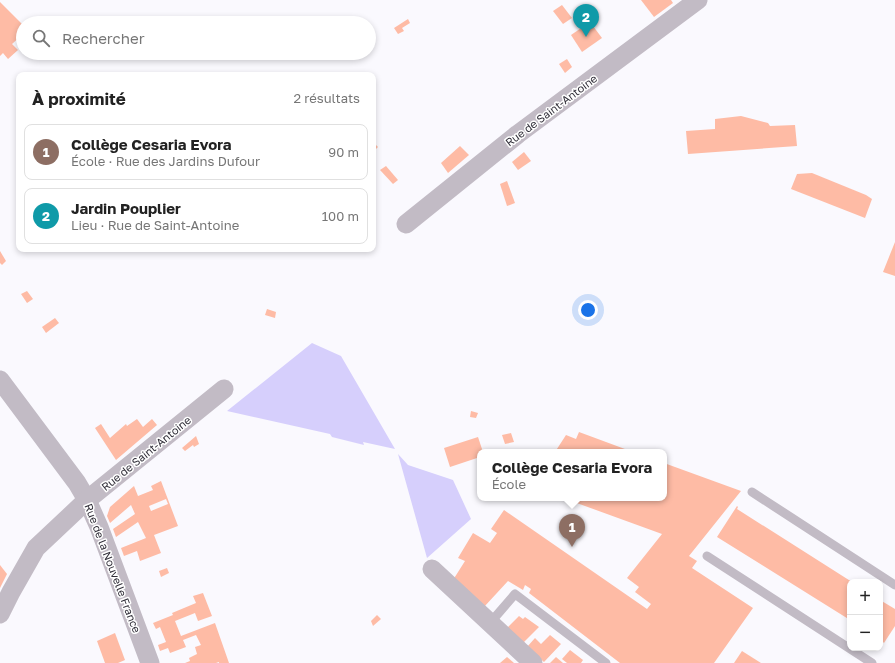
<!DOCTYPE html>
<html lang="fr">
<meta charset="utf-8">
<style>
body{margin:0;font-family:"Golos Text",sans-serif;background:#f2f2f2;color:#222}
.controls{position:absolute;right:12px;bottom:12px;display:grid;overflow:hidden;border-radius:8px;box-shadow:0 2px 6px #0003}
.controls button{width:36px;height:36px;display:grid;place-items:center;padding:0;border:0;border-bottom:1px solid #e0e0e0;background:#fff;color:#222;font:20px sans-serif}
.you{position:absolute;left:588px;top:310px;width:14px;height:14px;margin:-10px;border:3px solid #fff;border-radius:50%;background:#1a73e8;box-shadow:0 0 0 6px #1a73e833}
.badge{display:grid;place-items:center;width:26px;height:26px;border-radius:50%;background:#0b8043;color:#fff;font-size:13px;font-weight:700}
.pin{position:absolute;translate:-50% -33px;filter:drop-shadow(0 1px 2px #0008)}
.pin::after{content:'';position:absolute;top:21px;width:14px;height:12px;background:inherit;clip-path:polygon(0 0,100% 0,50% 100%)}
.popup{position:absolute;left:477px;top:449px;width:190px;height:52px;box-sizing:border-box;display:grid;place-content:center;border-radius:8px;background:#fff;filter:drop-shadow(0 1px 3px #0005);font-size:13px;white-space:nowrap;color:#767676}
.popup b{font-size:15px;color:#222}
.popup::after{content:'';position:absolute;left:50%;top:100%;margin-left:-8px;border:8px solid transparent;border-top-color:#fff}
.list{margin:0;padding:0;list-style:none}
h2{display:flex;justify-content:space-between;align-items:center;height:52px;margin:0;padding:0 16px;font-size:17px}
h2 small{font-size:13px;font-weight:400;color:#767676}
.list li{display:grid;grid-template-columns:26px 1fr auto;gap:12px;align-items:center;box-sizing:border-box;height:56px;margin:0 8px 8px;padding:0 8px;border:1px solid #e0e0e0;border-radius:8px}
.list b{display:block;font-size:15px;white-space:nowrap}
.list p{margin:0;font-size:13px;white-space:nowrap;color:#767676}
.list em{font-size:13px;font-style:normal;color:#767676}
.icon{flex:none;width:22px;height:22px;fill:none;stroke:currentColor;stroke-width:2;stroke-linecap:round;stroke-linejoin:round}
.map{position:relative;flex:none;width:895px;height:663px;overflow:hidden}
.search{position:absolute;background:#fff;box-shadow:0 2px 6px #0003;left:16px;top:16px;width:360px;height:44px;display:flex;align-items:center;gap:10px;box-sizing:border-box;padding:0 14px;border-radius:22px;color:#767676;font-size:15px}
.panel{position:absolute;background:#fff;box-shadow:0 2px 6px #0003;left:16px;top:72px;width:360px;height:180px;border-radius:8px}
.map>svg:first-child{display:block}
.green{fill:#d6cffc}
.building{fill:#febba5;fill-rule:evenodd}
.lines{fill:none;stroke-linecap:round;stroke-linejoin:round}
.service{stroke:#c2bbc5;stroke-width:9}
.minor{stroke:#c2bbc5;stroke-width:19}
.labels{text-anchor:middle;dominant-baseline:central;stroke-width:3;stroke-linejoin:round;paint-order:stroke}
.street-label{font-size:11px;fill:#312f39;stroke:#fff}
</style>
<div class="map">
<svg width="895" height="663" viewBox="0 0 895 663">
<rect width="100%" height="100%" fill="#faf9fe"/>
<!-- green -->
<g class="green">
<polygon points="312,343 341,356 395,449 363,442 364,445 332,437 330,434 227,411"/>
<polygon points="398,454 408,465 453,480 471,519 427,558"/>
</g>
<!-- building -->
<g class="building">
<polygon points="641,0 671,0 673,3 654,17"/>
<polygon points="0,2 23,25 23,34 12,44 18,50 8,59 3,53 0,56"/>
<polygon points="562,5 572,18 563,24 553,11"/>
<polygon points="408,19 410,23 402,28 404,31 398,34 394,28"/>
<polygon points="590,22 602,38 582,52 571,35"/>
<polygon points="40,53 48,53 44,57"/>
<polygon points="567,59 572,67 565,73 559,64"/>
<polygon points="741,116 768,123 770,126 795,125 797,146 688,154 686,131 715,129 715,119"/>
<polygon points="373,142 378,147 373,152"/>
<polygon points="460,146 469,155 448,173 441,163"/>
<polygon points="524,152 531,161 518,170 512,162"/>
<polygon points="386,166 398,180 393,184 380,170"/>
<polygon points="812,173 866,195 872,199 865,218 791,189 797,174"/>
<polygon points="507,181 515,203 507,206 500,184"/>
<polygon points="895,242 895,276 883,272"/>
<polygon points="0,251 6,261 2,265 0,263"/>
<polygon points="27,291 33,299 27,303 21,294"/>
<polygon points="267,309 276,312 275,318 265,315"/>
<polygon points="55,318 59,323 46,333 42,327"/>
<polygon points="471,411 478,413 476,418 470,417"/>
<polygon points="137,419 143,427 152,419 157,425 116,460 95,428 101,424 110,438 126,424 127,426"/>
<polygon points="579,432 633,452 555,452 566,435 576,439"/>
<polygon points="511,433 514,442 505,444 502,435"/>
<polygon points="196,436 199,444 194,447 193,445 185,451 182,448"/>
<polygon points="478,437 483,452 480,452 480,457 450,467 444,448"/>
<polygon points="664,463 741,491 689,556 697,561 692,568 753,608 714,663 620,663 529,593 531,589 525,585 523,590 508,581 484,607 453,580 465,561 458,558 473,533 490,543 497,533 491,529 504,510 647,609 651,604 635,592 639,587 627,578 662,534 563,498 664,498"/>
<path d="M161 481 178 526 154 535 161 553 140 561 137 551 124 556 121 548 146 538 138 522 116 537 113 529 135 514 131 505 110 523 107 516 110 507 134 486 138 496 153 490 151 486ZM166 499 168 504 151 511 149 506Z"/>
<polygon points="737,506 738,507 737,509 852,582 850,582 850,620 717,537"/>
<polygon points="0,565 7,574 0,588"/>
<polygon points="167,568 169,573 161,577 159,571"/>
<polygon points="203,593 212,616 198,621 195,613 175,621 181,636 215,623 229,663 219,663 219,662 216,663 185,663 190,661 189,658 197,654 195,647 201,645 196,635 183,640 186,647 170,653 168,648 160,651 158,645 166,642 160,627 156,629 153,623 173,615 172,613 196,603 193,596"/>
<polygon points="880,600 895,609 895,626 884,643 880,639"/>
<polygon points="377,615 381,619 373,626 371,621"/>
<polygon points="519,616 523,619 525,617 539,627 523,643 507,628"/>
<polygon points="115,633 125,660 118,663 105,663 97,641"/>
<polygon points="550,635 561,644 544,662 527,647 535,638 541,644"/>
<polygon points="570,650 583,660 581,663 567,663 562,659"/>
<polygon points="742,651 761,663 734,663"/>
<polygon points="507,657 514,663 500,663"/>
<polygon points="556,657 563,663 550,663"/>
</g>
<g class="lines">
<!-- service -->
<g class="service">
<polyline points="752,492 895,585"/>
<polyline points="707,556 872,663"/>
<polyline points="490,623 515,594 606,663"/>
</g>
<!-- minor -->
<g class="minor">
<polyline points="406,224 518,134 698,0"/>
<polyline points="0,380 77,483 87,500 99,527 150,663"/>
<polyline points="432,569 533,663"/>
<polyline points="0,614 11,592 36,548 87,500 224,389"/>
</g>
</g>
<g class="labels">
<!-- street labels -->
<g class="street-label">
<text transform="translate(551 110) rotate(-37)">Rue de Saint-Antoine</text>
<text transform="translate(146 453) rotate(-39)">Rue de Saint-Antoine</text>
<text transform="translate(113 568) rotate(69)">Rue de la Nouvelle France</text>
</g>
</g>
</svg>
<div class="controls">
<button>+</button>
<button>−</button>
</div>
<div class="you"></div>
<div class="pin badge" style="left:572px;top:547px;background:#8d6e63">1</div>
<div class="popup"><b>Collège Cesaria Evora</b>École</div>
<div class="pin badge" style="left:586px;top:37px;background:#0f9aa8">2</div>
<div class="search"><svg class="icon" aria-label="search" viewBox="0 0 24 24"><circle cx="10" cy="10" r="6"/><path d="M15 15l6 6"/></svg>Rechercher</div>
<section class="panel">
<h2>À proximité<small>2 résultats</small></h2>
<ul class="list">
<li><span class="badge" style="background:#8d6e63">1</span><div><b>Collège Cesaria Evora</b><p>École · Rue des Jardins Dufour</p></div><em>90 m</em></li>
<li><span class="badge" style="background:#0f9aa8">2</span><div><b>Jardin Pouplier</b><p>Lieu · Rue de Saint-Antoine</p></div><em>100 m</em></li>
</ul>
</section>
</div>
